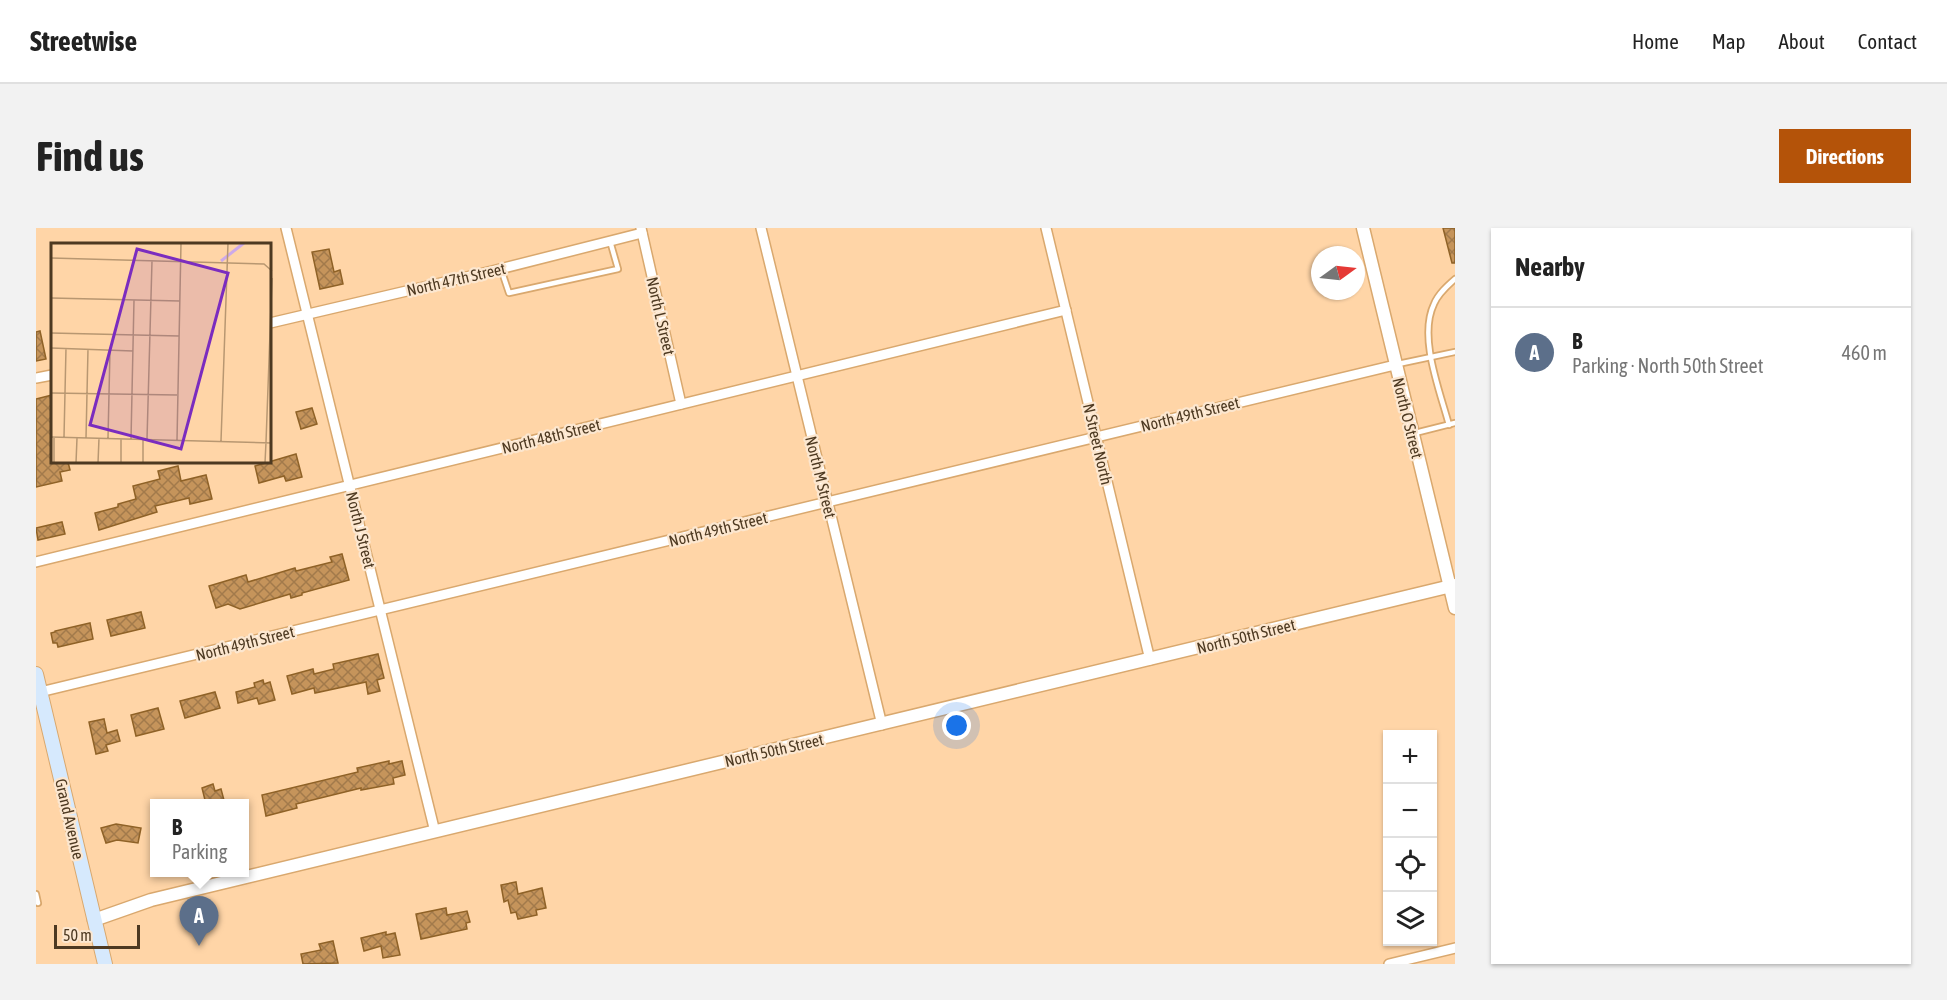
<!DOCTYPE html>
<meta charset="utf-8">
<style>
body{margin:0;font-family:"Asap Condensed",sans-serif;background:#f2f2f2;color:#222}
.controls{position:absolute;right:18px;bottom:18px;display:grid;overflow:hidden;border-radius:0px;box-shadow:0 2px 4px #0004}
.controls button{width:54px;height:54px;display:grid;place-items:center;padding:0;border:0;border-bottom:2px solid #e0e0e0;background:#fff;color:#222;font:30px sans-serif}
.compass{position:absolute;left:1275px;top:18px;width:54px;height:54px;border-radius:50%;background:#fff;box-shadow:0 2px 4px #0004;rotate:75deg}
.scale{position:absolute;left:18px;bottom:15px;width:86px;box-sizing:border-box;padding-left:6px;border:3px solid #4d3921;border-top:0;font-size:16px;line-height:21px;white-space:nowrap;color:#4d3921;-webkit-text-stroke:4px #fce7d0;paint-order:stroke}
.you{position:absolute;left:921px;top:498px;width:21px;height:21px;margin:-15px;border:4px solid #fff;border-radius:50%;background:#1a73e8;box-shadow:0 0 0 9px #1a73e833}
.badge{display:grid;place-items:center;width:39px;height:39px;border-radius:50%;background:#b45309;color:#fff;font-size:20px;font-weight:700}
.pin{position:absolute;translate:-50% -50px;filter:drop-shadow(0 2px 3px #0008)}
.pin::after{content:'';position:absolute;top:32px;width:21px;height:18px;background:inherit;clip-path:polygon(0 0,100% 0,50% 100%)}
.popup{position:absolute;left:114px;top:571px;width:99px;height:78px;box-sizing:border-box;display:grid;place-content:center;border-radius:0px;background:#fff;filter:drop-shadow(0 2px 4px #0005);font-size:20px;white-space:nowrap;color:#767676}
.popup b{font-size:22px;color:#222}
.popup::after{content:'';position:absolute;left:50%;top:100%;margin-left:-12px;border:12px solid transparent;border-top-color:#fff}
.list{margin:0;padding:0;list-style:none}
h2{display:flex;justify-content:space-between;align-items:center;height:78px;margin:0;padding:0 24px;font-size:26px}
h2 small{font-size:20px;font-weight:400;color:#767676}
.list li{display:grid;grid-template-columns:39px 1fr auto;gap:18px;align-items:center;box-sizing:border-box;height:90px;padding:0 24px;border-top:2px solid #e0e0e0}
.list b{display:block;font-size:22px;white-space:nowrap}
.list p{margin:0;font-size:20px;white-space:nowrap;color:#767676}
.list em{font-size:20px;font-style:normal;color:#767676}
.icon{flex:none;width:33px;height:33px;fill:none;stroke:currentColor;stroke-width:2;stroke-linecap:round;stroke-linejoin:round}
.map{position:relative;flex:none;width:1419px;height:736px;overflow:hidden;border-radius:0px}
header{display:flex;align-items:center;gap:36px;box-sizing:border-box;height:84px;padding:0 30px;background:#fff;border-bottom:2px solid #e0e0e0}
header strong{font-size:28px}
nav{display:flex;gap:33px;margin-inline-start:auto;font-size:21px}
.intro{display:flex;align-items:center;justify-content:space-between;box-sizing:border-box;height:144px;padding:0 36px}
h1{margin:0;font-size:42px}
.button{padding:15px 27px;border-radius:0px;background:#b45309;color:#fff;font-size:21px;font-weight:700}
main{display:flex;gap:36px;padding:0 36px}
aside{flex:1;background:#fff;border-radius:0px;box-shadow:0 2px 4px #0004}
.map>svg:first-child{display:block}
.building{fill:url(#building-cross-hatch);stroke:#8f6227;stroke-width:1.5}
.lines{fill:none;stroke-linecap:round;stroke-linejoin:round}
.service-casing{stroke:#d9a86e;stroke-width:8}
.minor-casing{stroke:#d9a86e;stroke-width:12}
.tertiary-casing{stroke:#d9a86e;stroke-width:15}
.secondary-casing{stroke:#d9a86e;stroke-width:16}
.service{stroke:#fff;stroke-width:4.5}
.minor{stroke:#fff;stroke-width:9}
.tertiary{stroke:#fff;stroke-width:12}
.secondary{stroke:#d6e9fd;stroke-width:14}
.labels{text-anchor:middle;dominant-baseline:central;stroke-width:4.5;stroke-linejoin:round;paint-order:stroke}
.street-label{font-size:16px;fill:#4d3921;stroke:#fce7d0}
.inset-river{fill:none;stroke:#cda9e9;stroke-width:3}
.inset-road{fill:none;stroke:#b89771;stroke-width:1.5}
.view{fill:#7b2cbf;fill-opacity:0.15;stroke:#7b2cbf;stroke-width:3}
.inset-edge{fill:none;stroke:#4d3921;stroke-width:3}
</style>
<header>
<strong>Streetwise</strong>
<nav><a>Home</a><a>Map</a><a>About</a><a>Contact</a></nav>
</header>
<div class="intro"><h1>Find us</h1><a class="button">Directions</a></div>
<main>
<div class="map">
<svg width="1419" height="736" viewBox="0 0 1419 736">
<defs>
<pattern id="building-cross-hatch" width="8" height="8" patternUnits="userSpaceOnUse" patternTransform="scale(1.5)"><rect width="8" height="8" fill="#c5945b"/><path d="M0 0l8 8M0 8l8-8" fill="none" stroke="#a27a4b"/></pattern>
</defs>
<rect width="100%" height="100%" fill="#ffd5a7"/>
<!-- building -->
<g class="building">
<polygon points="1407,0 1419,0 1419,35 1416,35"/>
<polygon points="293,21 298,44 304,42 307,56 284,61 276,24"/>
<polygon points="4,103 10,131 0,133 0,104"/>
<polygon points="16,167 16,234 32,234 34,242 24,244 26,253 0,259 0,171"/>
<polygon points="276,180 281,196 265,201 260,184"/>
<polygon points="260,226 266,249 250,253 248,248 223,255 219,238"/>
<polygon points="142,238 145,253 170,247 176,271 154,276 153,270 119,278 121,284 63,302 59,285 82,279 82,276 100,271 97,258 124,251 122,243"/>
<polygon points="26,294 29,306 2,312 0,300"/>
<polygon points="306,326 313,352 266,365 266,367 255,370 254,366 204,381 192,376 180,380 173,358 210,347 212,354 259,340 260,343 296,334 294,329"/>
<polygon points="105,384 109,400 75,408 71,392"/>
<polygon points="54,395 57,411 22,419 21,415 17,415 15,405 19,404 19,403"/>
<polygon points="342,426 348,450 341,452 344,463 332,466 330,454 279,465 278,460 256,466 251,448 277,441 278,446 298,441 297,436"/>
<polygon points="227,452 228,456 234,454 239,472 223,476 221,470 202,475 200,464 219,459 218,455"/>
<polygon points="179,464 184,480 149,490 144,473"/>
<polygon points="122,480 128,501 100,508 95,487"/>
<polygon points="68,491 71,505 81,502 84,513 70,517 72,523 60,526 53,494"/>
<polygon points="353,533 353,536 366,533 369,547 357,550 358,556 325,562 325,560 260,576 261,580 230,588 226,567 322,544 321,540"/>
<polygon points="177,556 179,563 185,561 189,576 170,576 166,560"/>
<polygon points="80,596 105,600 102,615 81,612 70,615 65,600"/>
<polygon points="480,654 482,666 506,660 510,680 500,682 501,687 482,691 480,684 475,685 472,672 468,674 465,657"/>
<polygon points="410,680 411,687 431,683 434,694 430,695 431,701 385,711 380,686"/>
<polygon points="350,704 350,707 359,705 364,727 347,730 345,718 328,723 325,710"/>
<polygon points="297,713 302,735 267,736 265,726 285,722 283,716"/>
</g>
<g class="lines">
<!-- service casing -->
<g class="service-casing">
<g id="service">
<polyline points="465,41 473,65 582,41 574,13"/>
<polyline points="1362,136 1419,124"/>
<path d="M1413 197C1404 163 1382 109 1398 76 1402 66 1411 58 1419 51"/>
<polyline points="1379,205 1419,195"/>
<polyline points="0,666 2,675"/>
</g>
</g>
<!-- minor casing -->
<g class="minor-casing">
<g id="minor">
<polyline points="250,0 399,604"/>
<polyline points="605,0 645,176"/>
<polyline points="725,0 846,497"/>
<polyline points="1010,0 1114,432"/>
<polyline points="234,95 456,43 606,5"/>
<polyline points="0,150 16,147"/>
<polyline points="0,334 1030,82"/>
<polyline points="4,464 1359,137"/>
<polyline points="1353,736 1419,720"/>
</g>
</g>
<!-- tertiary casing -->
<g class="tertiary-casing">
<g id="tertiary">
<polyline points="1327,0 1419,380"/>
<polyline points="58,692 115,672 1419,357"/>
</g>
</g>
<!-- secondary casing -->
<g class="secondary-casing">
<polyline id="secondary" points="0,446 69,736"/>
</g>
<!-- service -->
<use href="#service" class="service"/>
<!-- minor -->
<use href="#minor" class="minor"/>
<!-- tertiary -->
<use href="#tertiary" class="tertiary"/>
<!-- secondary -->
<use href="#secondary" class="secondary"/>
</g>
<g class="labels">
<!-- street labels -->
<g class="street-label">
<text transform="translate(420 51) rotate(-13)">North 47th Street</text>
<text transform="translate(625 88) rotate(77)">North L Street</text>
<text transform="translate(1154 186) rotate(-14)">North 49th Street</text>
<text transform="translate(1372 190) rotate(76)">North O Street</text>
<text transform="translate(515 208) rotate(-14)">North 48th Street</text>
<text transform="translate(1062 216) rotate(77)">N Street North</text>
<text transform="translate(785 249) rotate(76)">North M Street</text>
<text transform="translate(682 301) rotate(-14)">North 49th Street</text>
<text transform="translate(325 302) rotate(76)">North J Street</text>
<text transform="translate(1210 408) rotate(-14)">North 50th Street</text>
<text transform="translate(209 415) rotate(-14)">North 49th Street</text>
<text transform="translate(738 522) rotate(-13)">North 50th Street</text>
<text transform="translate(34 591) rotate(77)">Grand Avenue</text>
</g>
</g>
<!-- overview -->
<g transform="translate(15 15)">
<rect width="220" height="220" fill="#ffd5a7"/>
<path class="inset-river" d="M170 18 193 0"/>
<path class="inset-road" d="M0 15 213 21 221 28M0 55 129 58M0 90 128 93M0 105 82 108M0 150 126 152M0 194 221 200M13 194 15 105M35 195 37 106M57 195 59 107M80 196 83 57M96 196 101 18M126 197 130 0M170 198 177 0M215 199 221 35M3 220V195M25 220 26 195M47 220 48 195M70 220V196M92 220V196M214 220 215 199"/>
<path class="view" d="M86 6 177 30 130 206 39 182Z"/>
<rect width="220" height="220" class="inset-edge"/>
</g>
</svg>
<div class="controls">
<button>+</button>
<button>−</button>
<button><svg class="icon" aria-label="locate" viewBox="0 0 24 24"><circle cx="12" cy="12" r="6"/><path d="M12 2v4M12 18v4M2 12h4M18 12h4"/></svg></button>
<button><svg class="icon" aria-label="layers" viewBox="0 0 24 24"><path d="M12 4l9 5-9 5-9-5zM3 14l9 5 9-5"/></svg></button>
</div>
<svg class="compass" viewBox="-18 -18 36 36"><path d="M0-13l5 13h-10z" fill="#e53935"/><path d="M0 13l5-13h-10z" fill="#767676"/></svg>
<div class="scale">50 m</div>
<div class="you"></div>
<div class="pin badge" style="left:163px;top:718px;background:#5c6f8a">A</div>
<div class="popup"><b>B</b>Parking</div>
</div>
<aside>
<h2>Nearby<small></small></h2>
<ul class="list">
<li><span class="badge" style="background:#5c6f8a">A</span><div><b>B</b><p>Parking · North 50th Street</p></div><em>460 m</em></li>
</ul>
</aside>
</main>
